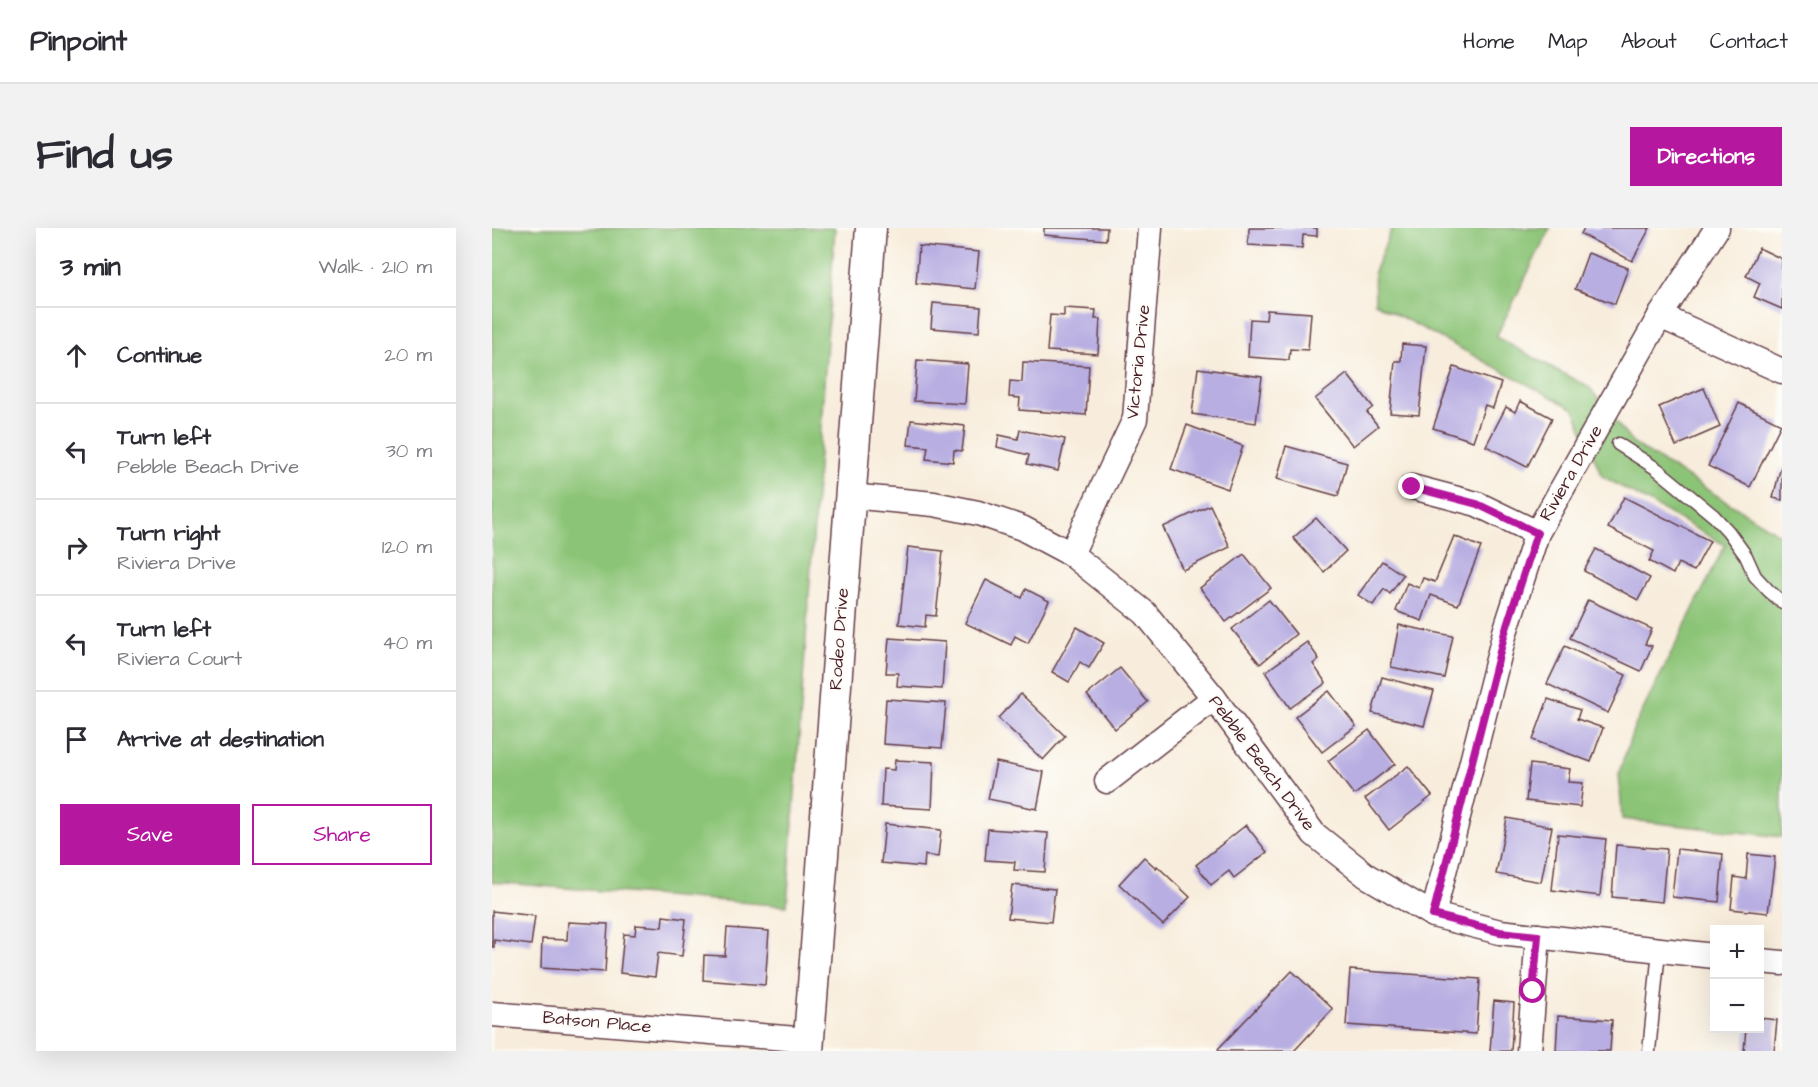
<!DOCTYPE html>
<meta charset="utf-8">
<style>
body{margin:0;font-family:"Architects Daughter",sans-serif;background:#f2f2f3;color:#2b2b33}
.controls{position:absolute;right:18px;bottom:18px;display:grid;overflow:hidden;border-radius:0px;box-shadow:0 6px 24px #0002}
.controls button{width:54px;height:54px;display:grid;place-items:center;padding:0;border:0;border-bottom:2px solid #e1e1e2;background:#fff;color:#2b2b33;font:30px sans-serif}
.stop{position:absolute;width:18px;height:18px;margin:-14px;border:4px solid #b5179e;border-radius:50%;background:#fff}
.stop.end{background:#b5179e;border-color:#fff;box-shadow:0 2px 6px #0008}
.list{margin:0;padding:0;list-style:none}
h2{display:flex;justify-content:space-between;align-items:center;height:78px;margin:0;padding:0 24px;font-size:26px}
h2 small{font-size:20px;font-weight:400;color:#7c7c81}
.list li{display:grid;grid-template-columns:39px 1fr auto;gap:18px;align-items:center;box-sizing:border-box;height:96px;padding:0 24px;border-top:2px solid #e1e1e2}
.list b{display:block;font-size:22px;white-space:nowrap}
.list p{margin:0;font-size:20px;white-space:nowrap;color:#7c7c81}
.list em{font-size:20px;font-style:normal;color:#7c7c81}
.actions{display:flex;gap:12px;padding:18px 24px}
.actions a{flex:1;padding:14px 0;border:2px solid #b5179e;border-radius:0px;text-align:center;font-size:21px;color:#b5179e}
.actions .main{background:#b5179e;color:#fff}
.icon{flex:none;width:33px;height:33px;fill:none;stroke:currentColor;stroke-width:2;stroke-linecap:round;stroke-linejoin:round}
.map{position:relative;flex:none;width:1290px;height:823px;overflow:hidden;border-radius:0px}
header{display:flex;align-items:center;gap:36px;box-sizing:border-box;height:84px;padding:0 30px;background:#fff;border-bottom:2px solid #e1e1e2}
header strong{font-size:28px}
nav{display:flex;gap:33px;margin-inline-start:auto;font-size:21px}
.intro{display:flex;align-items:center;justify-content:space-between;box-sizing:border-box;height:144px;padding:0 36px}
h1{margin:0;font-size:42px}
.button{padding:15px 27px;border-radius:0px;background:#b5179e;color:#fff;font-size:21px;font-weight:700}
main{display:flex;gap:36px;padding:0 36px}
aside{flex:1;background:#fff;border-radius:0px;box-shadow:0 6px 24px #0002}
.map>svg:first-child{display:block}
.green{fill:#8cc477;stroke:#6b7251;stroke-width:1.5}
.building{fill:#b8aee2}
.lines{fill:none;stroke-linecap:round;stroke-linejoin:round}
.service-casing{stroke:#643e46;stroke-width:15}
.minor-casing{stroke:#643e46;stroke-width:27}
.tertiary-casing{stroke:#643e46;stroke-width:33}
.service{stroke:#fff;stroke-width:12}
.minor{stroke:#fff;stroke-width:24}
.tertiary{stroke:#fff;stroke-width:30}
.route{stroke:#b5179e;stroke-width:8}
.labels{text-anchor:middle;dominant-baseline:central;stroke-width:4.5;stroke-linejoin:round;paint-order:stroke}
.street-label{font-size:18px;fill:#4a1f2b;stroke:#fdfcf7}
</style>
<header>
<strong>Pinpoint</strong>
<nav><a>Home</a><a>Map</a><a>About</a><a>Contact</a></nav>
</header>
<div class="intro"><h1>Find us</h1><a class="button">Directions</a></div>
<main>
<aside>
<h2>3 min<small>Walk · 210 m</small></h2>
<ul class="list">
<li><svg class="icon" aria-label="ahead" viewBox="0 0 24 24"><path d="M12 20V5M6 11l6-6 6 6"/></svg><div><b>Continue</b></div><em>20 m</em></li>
<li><svg class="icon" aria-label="left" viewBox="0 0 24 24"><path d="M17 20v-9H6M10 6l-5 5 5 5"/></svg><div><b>Turn left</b><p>Pebble Beach Drive</p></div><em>30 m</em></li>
<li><svg class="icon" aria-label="right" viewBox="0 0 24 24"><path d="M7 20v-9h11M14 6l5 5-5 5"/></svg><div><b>Turn right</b><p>Riviera Drive</p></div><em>120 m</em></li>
<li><svg class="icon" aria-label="left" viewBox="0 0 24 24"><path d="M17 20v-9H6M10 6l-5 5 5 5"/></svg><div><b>Turn left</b><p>Riviera Court</p></div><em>40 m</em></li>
<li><svg class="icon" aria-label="arrive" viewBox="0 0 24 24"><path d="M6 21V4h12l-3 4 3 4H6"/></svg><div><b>Arrive at destination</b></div></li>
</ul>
<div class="actions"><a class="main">Save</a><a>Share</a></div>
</aside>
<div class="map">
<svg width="1290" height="823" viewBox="0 0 1290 823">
<rect width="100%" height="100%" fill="#fdfcf7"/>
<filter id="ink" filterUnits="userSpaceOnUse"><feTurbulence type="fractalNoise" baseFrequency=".0167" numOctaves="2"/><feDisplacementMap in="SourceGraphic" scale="12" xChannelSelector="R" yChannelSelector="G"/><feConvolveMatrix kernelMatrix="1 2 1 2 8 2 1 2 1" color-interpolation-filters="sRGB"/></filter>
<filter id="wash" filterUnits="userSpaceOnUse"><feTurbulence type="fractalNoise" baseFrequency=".008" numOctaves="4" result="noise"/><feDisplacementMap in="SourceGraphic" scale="24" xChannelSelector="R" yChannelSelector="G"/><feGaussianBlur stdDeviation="1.35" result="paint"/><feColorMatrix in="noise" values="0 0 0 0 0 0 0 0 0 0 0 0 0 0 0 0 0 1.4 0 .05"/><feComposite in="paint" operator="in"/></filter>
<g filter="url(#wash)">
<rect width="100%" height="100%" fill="#f8eddc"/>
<!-- green -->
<g class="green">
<polygon points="0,0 343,0 295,678 0,654"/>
<polygon points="900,0 1058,0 1004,109 1098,160 1140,215 1290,308 1290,609 1130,591 1127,545 1141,502 1233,317 1110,248 1082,181 883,75 882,44"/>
</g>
<g id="blocks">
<!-- building -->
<g class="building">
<polygon points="552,0 615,0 614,12 552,7"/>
<polygon points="757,0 825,0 825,8 811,7 810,20 756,17"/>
<polygon points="1092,0 1158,0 1140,33 1089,6"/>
<polygon points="427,18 487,24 483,61 424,55"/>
<polygon points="1267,20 1290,31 1290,81 1262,69 1268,55 1254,48"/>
<polygon points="1096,25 1136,40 1123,76 1083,61"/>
<polygon points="441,75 489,79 487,104 439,100"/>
<polygon points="572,80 604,82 603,91 608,91 606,126 555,123 558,87 572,88"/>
<polygon points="775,82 819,85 816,122 798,121 797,132 756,129 758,91 774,92"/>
<polygon points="910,116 934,118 927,187 898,185 903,133 909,133"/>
<polygon points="425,132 476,136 473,176 422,173"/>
<polygon points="531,134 597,138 594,187 527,182 528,170 517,169 518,153 530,154"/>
<polygon points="962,139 1009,155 1001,180 993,177 981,213 941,200"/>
<polygon points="706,140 770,149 764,195 700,186"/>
<polygon points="855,146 881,179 875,184 886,198 861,218 823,171"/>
<polygon points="1212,160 1228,199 1184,218 1167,179"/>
<polygon points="1028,173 1060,190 1035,239 994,218 1014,179 1023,184"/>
<polygon points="1247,175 1289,196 1258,259 1216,238"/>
<polygon points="419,192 473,198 470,223 462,222 461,234 434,231 436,219 416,217"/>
<polygon points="695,197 751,218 736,261 679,241"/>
<polygon points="528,202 573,211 566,243 535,236 537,227 505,219 507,207 526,211"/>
<polygon points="794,218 855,235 846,268 785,251"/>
<polygon points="1289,238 1290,238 1290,272 1281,270"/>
<polygon points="1132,269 1218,313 1202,343 1186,335 1181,346 1157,333 1162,323 1116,300"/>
<polygon points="718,277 738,319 691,342 671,299"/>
<polygon points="824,290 854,323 832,344 801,310"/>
<polygon points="962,308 989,319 966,377 939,367 930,393 904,383 915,355 927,360 931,350 943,354"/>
<polygon points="416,319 451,323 444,388 434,387 433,399 407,396"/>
<polygon points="1104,321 1158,350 1146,372 1092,343"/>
<polygon points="752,326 779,360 734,394 708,360"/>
<polygon points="890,333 911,347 898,366 892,361 881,377 866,367"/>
<polygon points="494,352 530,370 534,361 557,373 536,415 523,408 519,417 473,395"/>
<polygon points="777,372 804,406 768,436 740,401"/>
<polygon points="1096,372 1160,401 1153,416 1160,418 1149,443 1078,410"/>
<polygon points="907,397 961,408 952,450 899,439"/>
<polygon points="585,399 612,415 597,440 588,434 577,454 560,444"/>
<polygon points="397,410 453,414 450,461 405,458 406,445 394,445"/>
<polygon points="815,414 827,431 821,436 834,455 798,480 773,444"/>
<polygon points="1073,418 1134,447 1116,485 1055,456"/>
<polygon points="628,440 656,474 623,501 595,467"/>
<polygon points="890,449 942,463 932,498 880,485"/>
<polygon points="837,463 864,498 830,524 803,489"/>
<polygon points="529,466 573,508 551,532 506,490"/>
<polygon points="394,471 454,475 450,520 391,516"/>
<polygon points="1056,471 1088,482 1085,491 1111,500 1099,534 1041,512"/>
<polygon points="877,502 903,536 862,567 836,533"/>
<polygon points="403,532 442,534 440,581 389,578 391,541 402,542"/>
<polygon points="504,534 552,544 545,581 496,571"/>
<polygon points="1038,536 1078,541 1076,554 1091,555 1088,579 1034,573"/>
<polygon points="916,538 940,568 897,602 873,571"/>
<polygon points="1015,590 1060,599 1049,654 1004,646"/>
<polygon points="393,596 449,602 446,629 433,627 432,639 389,635"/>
<polygon points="754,597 775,624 742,650 737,643 719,657 704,637"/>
<polygon points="496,601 556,605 553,644 522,642 523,634 493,632"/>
<polygon points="1066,606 1114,611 1108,668 1060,662"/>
<polygon points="1124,617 1175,621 1170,674 1120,669"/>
<polygon points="1185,621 1231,626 1227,674 1180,669"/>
<polygon points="1256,626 1283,629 1276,685 1239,681 1242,649 1254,651"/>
<polygon points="652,629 664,640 665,638 698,669 671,697 627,656"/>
<polygon points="520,657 563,661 559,694 516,690"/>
<polygon points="0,683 43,688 39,717 2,712 2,719 0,719"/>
<polygon points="171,688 194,691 190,728 166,725 163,749 128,745 132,706 143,707 144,697 170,699"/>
<polygon points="76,694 116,696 113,744 49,740 50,711 75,712"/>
<polygon points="235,700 277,703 273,757 211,752 212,727 233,728"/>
<polygon points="858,742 988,751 984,806 854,797"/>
<polygon points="800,743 841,781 802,823 728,823 726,821"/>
<polygon points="1002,773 1022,775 1019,823 998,823"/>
<polygon points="1066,788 1120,792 1118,823 1064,823"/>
<polygon points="1268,790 1285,792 1282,823 1252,823 1254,800 1268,800"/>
</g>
</g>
</g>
<g filter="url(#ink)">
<use href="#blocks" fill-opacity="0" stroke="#643e46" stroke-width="1.5"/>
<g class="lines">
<!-- service casing -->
<g class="service-casing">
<g id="service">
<polyline points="1126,216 1165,241 1222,288 1236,303 1254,328 1263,348 1277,363 1290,374"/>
<polyline points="1157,823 1167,722"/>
</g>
</g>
<!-- minor casing -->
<g class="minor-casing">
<g id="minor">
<polyline points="1168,88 1290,143"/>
<polyline points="920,259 985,276 1045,305"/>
<polyline points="358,268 442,276 486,285 530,300 579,326 653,385 722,470 822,606 875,648 941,687 1008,704 1222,728"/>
<polyline points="579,326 643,191 658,0"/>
<polyline points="615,553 722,470"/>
<polyline points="941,687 1013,404 1045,305 1168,88 1225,0"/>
<polyline points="1268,733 1290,735"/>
<polyline points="0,786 317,812"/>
<polyline points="1037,823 1046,708"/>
</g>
</g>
<!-- tertiary casing -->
<g class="tertiary-casing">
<polyline id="tertiary" points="316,823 379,0"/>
</g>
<!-- service -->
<use href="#service" class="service"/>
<!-- minor -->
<use href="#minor" class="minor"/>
<!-- tertiary -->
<use href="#tertiary" class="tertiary"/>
</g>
</g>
<g class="lines" filter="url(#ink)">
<!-- route -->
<polyline class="route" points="920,259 985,276 1045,305 1013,404 941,687 1008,704 1046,708 1041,763"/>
</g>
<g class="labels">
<!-- street labels -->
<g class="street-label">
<text transform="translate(646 134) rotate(-84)">Victoria Drive</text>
<text transform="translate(1079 245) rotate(-60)">Riviera Drive</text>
<text transform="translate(347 411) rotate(-86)">Rodeo Drive</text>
<text transform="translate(770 535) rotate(53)">Pebble Beach Drive</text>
<text transform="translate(105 794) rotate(5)">Batson Place</text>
</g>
</g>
</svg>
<div class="controls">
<button>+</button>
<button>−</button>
</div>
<div class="stop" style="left:1041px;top:763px"></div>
<div class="stop end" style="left:920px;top:259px"></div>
</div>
</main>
